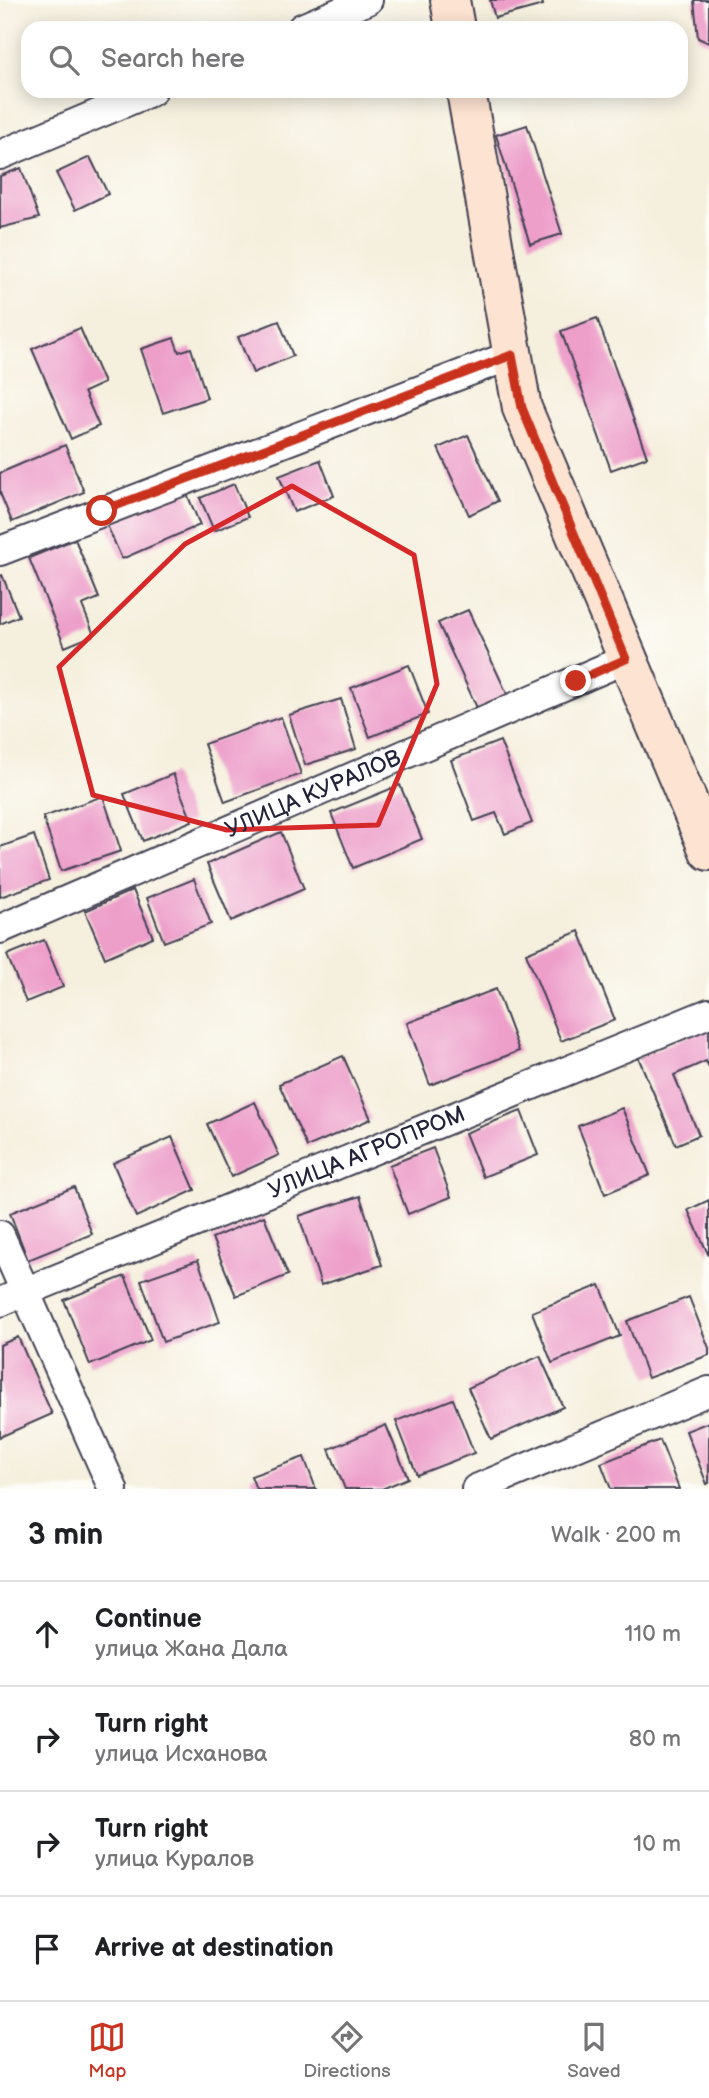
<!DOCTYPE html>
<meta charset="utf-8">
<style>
body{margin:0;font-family:"Balsamiq Sans",sans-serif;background:#f6f6f6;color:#202124}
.stop{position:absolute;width:21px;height:21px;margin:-16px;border:5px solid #c8321e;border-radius:50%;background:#fff}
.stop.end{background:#c8321e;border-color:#fff;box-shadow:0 2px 7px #0008}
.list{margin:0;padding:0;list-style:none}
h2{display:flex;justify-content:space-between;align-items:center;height:91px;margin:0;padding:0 28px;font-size:30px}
h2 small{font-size:23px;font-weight:400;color:#757577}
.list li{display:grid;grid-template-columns:46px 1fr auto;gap:21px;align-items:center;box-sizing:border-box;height:105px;padding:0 28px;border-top:2px solid #e0e0e0}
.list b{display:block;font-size:26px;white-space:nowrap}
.list p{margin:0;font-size:23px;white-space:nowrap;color:#757577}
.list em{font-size:23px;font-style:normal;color:#757577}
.icon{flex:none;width:38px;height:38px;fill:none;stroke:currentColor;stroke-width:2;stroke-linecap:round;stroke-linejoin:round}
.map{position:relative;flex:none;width:709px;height:1489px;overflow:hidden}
.search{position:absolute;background:#fff;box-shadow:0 4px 18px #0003;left:21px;right:21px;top:21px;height:77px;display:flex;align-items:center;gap:18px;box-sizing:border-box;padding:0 24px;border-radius:21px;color:#757577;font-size:26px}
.sheet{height:511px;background:#fff}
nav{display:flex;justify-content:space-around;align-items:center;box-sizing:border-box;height:98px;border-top:2px solid #e0e0e0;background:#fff;font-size:19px;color:#757577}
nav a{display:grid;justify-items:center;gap:4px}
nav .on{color:#c8321e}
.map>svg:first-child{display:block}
.building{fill:#ed9fca}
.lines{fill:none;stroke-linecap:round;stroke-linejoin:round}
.minor-casing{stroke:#424153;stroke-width:32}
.secondary-casing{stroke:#424153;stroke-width:42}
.minor{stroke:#fff;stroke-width:28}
.secondary{stroke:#fde3d1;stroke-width:38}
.route{stroke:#c8321e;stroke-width:9}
.marked{fill:none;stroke:#d62828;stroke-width:5;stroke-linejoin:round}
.labels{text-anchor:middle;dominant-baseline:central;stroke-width:5;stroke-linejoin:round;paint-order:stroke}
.street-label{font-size:23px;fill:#22223b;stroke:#fdfcf7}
</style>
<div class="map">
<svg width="709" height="1489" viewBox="0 0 709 1489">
<rect width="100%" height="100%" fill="#fdfcf7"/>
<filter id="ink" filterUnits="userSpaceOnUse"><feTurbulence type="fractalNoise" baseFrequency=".0143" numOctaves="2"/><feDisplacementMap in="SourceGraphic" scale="14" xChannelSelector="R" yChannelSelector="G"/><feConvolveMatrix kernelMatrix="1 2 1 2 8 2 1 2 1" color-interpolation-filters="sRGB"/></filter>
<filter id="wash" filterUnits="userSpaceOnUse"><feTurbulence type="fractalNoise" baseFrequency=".00686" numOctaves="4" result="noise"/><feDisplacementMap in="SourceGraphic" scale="28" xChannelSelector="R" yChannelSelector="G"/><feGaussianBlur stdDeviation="1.57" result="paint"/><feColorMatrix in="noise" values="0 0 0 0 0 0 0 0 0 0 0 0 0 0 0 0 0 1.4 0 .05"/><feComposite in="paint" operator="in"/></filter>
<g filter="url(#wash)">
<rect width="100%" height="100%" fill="#f5efdd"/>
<g id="blocks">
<!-- building -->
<g class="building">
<polygon points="490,0 542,0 543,5 495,18"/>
<polygon points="694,0 709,0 709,43 698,38"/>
<polygon points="527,125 562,234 530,244 496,135"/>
<polygon points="90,157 108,194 75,210 56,173"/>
<polygon points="21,168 39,218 0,228 0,176"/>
<polygon points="597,318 647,457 611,470 561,331"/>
<polygon points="279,321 293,356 253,373 238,337"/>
<polygon points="80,328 104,383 84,392 99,426 71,439 32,349"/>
<polygon points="174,338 179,352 191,348 207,398 163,413 141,349"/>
<polygon points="468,435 498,501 469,515 438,448"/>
<polygon points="65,445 84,492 12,522 0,493 0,473"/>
<polygon points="320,460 334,496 294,512 279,476"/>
<polygon points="234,484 248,517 214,531 200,498"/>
<polygon points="185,489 200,525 122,559 106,523"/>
<polygon points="75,539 99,598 82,605 94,635 65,647 29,558"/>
<polygon points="2,575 19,616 0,624 0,576"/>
<polygon points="468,610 508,696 478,710 438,623"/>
<polygon points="409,665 428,714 370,737 351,688"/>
<polygon points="341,699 356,749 305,765 289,715"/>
<polygon points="281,717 301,774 225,802 204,744"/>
<polygon points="500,741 532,823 505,834 496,813 474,821 451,760"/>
<polygon points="173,774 192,821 143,841 124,794"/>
<polygon points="400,785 422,839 353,868 331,813"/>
<polygon points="103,796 121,851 61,871 43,817"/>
<polygon points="281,832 304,889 231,921 207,864"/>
<polygon points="34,835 49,880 0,897 0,847"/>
<polygon points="194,879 211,924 164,942 147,898"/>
<polygon points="133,890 153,937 105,958 85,911"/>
<polygon points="579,931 615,1020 561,1041 526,953"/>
<polygon points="44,940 63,987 26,1002 7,955"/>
<polygon points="496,989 519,1051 430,1085 407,1023"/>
<polygon points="709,1027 709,1067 706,1061 674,1075 699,1135 676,1145 638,1057"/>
<polygon points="343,1056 371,1119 307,1147 279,1084"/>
<polygon points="255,1102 279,1155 231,1177 207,1124"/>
<polygon points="622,1108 650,1175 605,1194 578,1126"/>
<polygon points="521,1111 538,1155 483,1177 465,1133"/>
<polygon points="172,1137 195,1190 136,1217 113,1163"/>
<polygon points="433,1148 451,1197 408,1214 389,1165"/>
<polygon points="74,1187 92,1234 28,1260 10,1213"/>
<polygon points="360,1196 382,1265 321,1285 299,1216"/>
<polygon points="709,1200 709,1256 688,1210"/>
<polygon points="264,1216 288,1275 236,1296 212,1238"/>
<polygon points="198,1260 220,1322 163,1342 141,1280"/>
<polygon points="125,1276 151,1340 90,1365 64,1300"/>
<polygon points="600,1285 620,1336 552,1363 532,1312"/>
<polygon points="689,1297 709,1348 709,1355 648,1378 627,1321"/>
<polygon points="18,1337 52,1414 0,1437 0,1345"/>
<polygon points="540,1356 563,1407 491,1439 468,1388"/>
<polygon points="453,1399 474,1453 417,1475 396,1421"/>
<polygon points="709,1422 709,1483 707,1484 686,1431"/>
<polygon points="386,1425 408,1478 382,1489 345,1489 329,1449"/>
<polygon points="660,1440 679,1489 611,1489 601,1463"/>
<polygon points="304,1457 316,1489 256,1489 251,1476"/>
</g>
</g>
</g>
<g filter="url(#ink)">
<use href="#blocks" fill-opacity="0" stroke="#424153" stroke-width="2"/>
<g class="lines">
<!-- minor casing -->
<g class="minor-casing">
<g id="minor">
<polyline points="302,28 368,0"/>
<polyline points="0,155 152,91"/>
<polyline points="0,551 512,355"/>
<path id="s1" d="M0 929 626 659"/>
<polyline points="0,1235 113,1489"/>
<path id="s2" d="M0 1302 709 1013"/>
<polyline points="476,1489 709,1391"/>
</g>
</g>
<!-- secondary casing -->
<g class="secondary-casing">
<g id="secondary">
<polyline points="450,0 455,28"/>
<polyline points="466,91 522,408 709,851"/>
</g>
</g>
<!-- minor -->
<use href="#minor" class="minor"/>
<!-- secondary -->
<use href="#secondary" class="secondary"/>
</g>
</g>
<g class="lines" filter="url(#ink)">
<!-- route -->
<polyline class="route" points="102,511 512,355 522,408 626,659 576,681"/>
</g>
<!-- marked area -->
<path class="marked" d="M292 486 414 555 437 684 378 825 227 830 93 795 59 667 185 544Z"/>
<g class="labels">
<!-- street labels -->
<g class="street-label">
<text stroke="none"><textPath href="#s1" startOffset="341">УЛИЦА КУРАЛОВ</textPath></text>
<text stroke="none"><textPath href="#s2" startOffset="396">УЛИЦА АГРОПРОМ</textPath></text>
</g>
</g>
</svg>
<div class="stop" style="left:102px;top:511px"></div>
<div class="stop end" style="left:576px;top:681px"></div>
<div class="search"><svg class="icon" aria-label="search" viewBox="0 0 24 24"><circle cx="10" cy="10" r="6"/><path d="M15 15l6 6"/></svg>Search here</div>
</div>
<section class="sheet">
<h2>3 min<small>Walk · 200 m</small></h2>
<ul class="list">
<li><svg class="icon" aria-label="ahead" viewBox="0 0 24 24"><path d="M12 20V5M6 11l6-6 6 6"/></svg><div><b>Continue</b><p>улица Жана Дала</p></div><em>110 m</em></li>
<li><svg class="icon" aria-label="right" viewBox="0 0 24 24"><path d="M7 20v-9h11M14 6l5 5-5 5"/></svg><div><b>Turn right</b><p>улица Исханова</p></div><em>80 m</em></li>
<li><svg class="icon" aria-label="right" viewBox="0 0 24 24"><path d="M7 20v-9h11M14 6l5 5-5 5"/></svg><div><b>Turn right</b><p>улица Куралов</p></div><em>10 m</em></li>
<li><svg class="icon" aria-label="arrive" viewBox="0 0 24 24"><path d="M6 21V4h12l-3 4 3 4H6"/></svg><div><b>Arrive at destination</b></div></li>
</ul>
</section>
<nav>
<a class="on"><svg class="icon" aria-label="map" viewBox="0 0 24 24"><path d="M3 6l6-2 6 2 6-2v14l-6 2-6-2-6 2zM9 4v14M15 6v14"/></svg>Map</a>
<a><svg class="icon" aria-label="directions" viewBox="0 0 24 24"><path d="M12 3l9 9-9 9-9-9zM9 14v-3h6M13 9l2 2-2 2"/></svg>Directions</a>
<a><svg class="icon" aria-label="saved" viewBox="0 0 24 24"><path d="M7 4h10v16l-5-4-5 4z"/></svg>Saved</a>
</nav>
